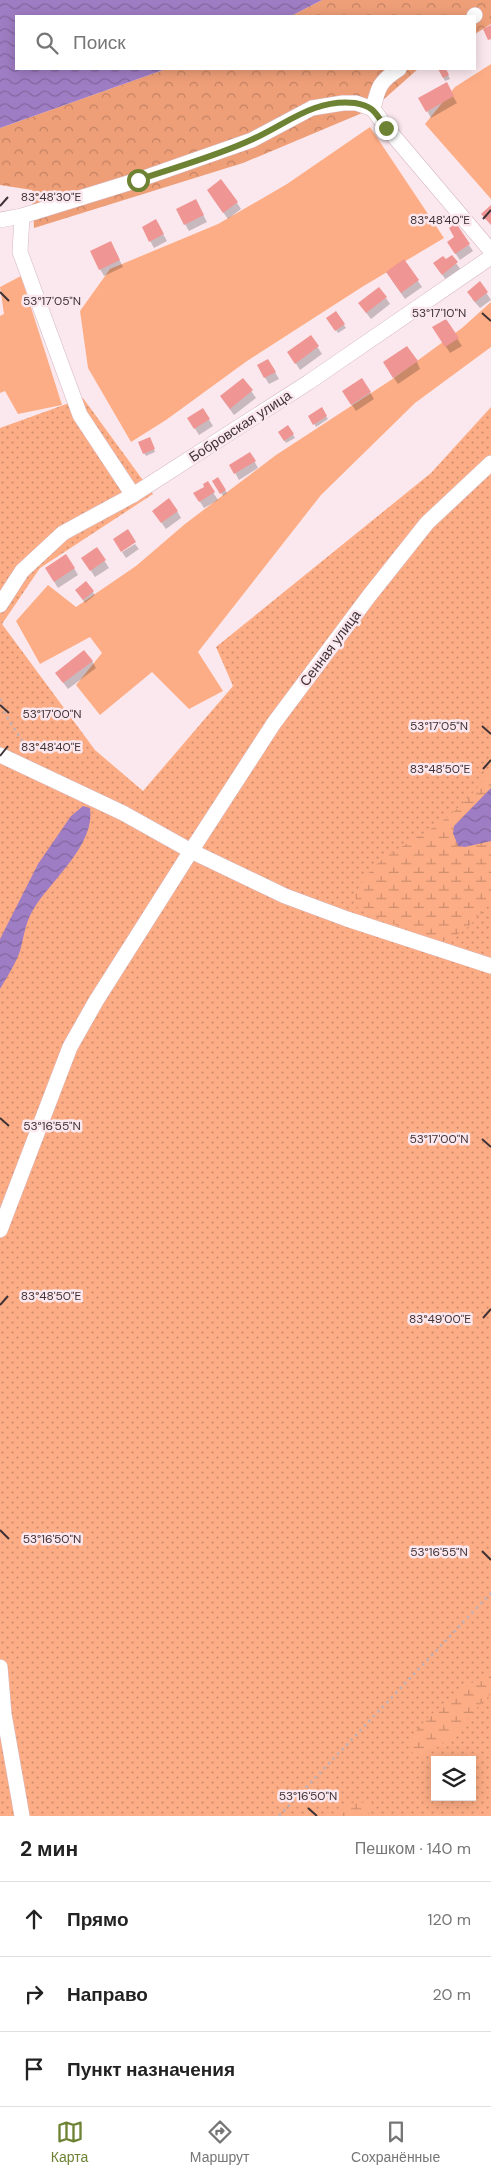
<!DOCTYPE html>
<html lang="ru">
<meta charset="utf-8">
<style>
body{margin:0;font-family:"DM Sans",sans-serif;background:#f2f2f2;color:#222}
.controls{position:absolute;right:15px;bottom:15px;display:grid;overflow:hidden;border-radius:0px;box-shadow:0 2px 12px #0003}
.controls button{width:45px;height:45px;display:grid;place-items:center;padding:0;border:0;border-bottom:1px solid #e0e0e0;background:#fff;color:#222;font:25px sans-serif}
.stop{position:absolute;width:15px;height:15px;margin:-11px;border:4px solid #6d8233;border-radius:50%;background:#fff}
.stop.end{background:#6d8233;border-color:#fff;box-shadow:0 1px 5px #0008}
.list{margin:0;padding:0;list-style:none}
h2{display:flex;justify-content:space-between;align-items:center;height:65px;margin:0;padding:0 20px;font-size:21px}
h2 small{font-size:16px;font-weight:400;color:#767676}
.list li{display:grid;grid-template-columns:32px 1fr auto;gap:15px;align-items:center;box-sizing:border-box;height:75px;padding:0 20px;border-top:1px solid #e0e0e0}
.list b{display:block;font-size:19px;white-space:nowrap}
.list em{font-size:16px;font-style:normal;color:#767676}
.icon{flex:none;width:28px;height:28px;fill:none;stroke:currentColor;stroke-width:2;stroke-linecap:round;stroke-linejoin:round}
.map{position:relative;flex:none;width:491px;height:1816px;overflow:hidden}
.search{position:absolute;background:#fff;box-shadow:0 2px 12px #0003;left:15px;right:15px;top:15px;height:55px;display:flex;align-items:center;gap:12px;box-sizing:border-box;padding:0 18px;border-radius:0px;color:#767676;font-size:19px}
.sheet{height:290px;background:#fff}
nav{display:flex;justify-content:space-around;align-items:center;box-sizing:border-box;height:70px;border-top:1px solid #e0e0e0;background:#fff;font-size:14px;color:#767676}
nav a{display:grid;justify-items:center;gap:2px}
nav .on{color:#6d8233}
.map>svg:first-child{display:block}
.grass{fill:url(#grass-dots);fill-rule:evenodd}
.forest{fill:url(#forest-crowns)}
.wetland{fill:url(#wetland-marsh)}
.garden{fill:#fdad85}
.water{fill:url(#water-waves)}
.shadow{fill:#0003}
.building{fill:#ef9593}
.lines{fill:none;stroke-linecap:round;stroke-linejoin:round}
.minor-casing{stroke:#d5b7c1;stroke-width:16}
.path{stroke:#c2b1b7;stroke-width:2.5;stroke-dasharray:2.5 4;stroke-linecap:butt}
.minor{stroke:#fff;stroke-width:15}
.route{stroke:#6d8233;stroke-width:6}
.ticks{fill:none;stroke:#3f3236;stroke-width:2}
.labels{text-anchor:middle;dominant-baseline:central;stroke-width:5;stroke-linejoin:round;paint-order:stroke}
.street-label{font-size:14px;fill:#3f3236;stroke:#fbe8ee}
.ticks-label{font-size:12px;text-anchor:middle;fill:#3f3236;stroke:#fbe8ee;stroke-width:5;stroke-linejoin:round;paint-order:stroke}
</style>
<div class="map">
<svg width="491" height="1816" viewBox="0 0 491 1816">
<defs>
<pattern id="grass-dots" width="8" height="8" patternUnits="userSpaceOnUse" patternTransform="scale(1.25)"><rect width="8" height="8" fill="#fdad85"/><path d="M2 2h.1M6 6h.1" fill="none" stroke="#ce8d6e" stroke-width="1.8" stroke-linecap="round"/></pattern>
<pattern id="forest-crowns" width="20" height="18" patternUnits="userSpaceOnUse" patternTransform="scale(1.25)"><rect width="20" height="18" fill="#ef9f78"/><path d="M2 6a3 3 0 1 1 6 0M12 15a3 3 0 1 1 6 0" fill="none" stroke="#c38263"/></pattern>
<pattern id="wetland-marsh" width="20" height="14" patternUnits="userSpaceOnUse" patternTransform="scale(1.25)"><rect width="20" height="14" fill="#fdad85"/><path d="M1 5h8M5 5V1M11 12h8M15 12V8" fill="none" stroke="#ce8d6e"/></pattern>
<pattern id="water-waves" width="16" height="10" patternUnits="userSpaceOnUse" patternTransform="scale(1.25)"><rect width="16" height="10" fill="#9f7dc4"/><path d="M0 5q4-4 8 0t8 0" fill="none" stroke="#8367a0"/></pattern>
</defs>
<rect width="100%" height="100%" fill="#fbe8ee"/>
<!-- grass -->
<path class="grass" d="M83 398 153 494 40 568 2 624 95 750 143 791 233 686 216 647 431 473 491 407V1816H0V428ZM435 1760H472V1797H435Z"/>
<!-- forest -->
<g class="forest">
<polygon points="322,0 491,0 491,24 475,34 475,16 291,16"/>
<polygon points="166,69 418,69 374,108 243,163 34,228 32,190 0,185 0,128"/>
</g>
<!-- wetland -->
<g class="wetland">
<path d="M491 770V788L454 826V840L465 847 491 841V903C474 921 463 936 438 943L358 909 355 895C374 856 398 851 431 829 455 813 475 793 491 770Z"/>
<path d="M491 1669V1694C465 1717 450 1749 414 1757 412 1752 410 1746 411 1742 416 1719 471 1685 491 1669Z"/>
<polygon points="355,1802 370,1803 368,1816 328,1816"/>
</g>
<!-- garden -->
<g class="garden">
<polygon points="491,64 491,199 425,124 455,87"/>
<polygon points="370,127 444,238 362,287 247,361 166,420 131,442 88,368 80,311 110,269 218,224 287,184"/>
<polygon points="21,276 62,405 18,414 5,391 0,393 0,316 4,314 0,287"/>
<polygon points="491,302 491,347 415,403 321,495 198,652 223,691 189,709 152,672 100,715 76,685 102,653 90,637 40,664 16,621 48,585 76,607 136,566 185,524 276,455 391,380 462,328"/>
</g>
<!-- water -->
<g class="water">
<polygon points="0,0 322,0 291,16 16,16 16,69 166,69 0,128"/>
<polygon points="491,788 491,841 465,847 458,846 453,833 454,826"/>
<path d="M83 806 90 808C96 845 49 882 33 910 25 923 24 937 20 951 15 965 7 977 0 989V939L38 864 71 816Z"/>
</g>
<!-- shadow -->
<g class="shadow">
<polygon points="439,69 445,69 450,79 445,81"/>
<polygon points="446,84 457,103 431,118 420,98"/>
<polygon points="212,197 237,203 241,209 228,219"/>
<polygon points="199,207 207,222 189,231 185,224"/>
<polygon points="156,221 167,241 154,248 143,228"/>
<polygon points="469,245 473,251 460,260 452,249"/>
<polygon points="114,249 123,267 104,276 100,269"/>
<polygon points="451,256 461,270 446,280 439,270"/>
<polygon points="391,279 418,281 422,287 405,299"/>
<polygon points="480,283 491,300 480,308 472,299"/>
<polygon points="386,298 390,304 371,319 364,310"/>
<polygon points="336,313 346,328 338,333 328,318"/>
<polygon points="445,320 462,346 450,353 438,334"/>
<polygon points="311,337 322,354 300,370 293,359"/>
<polygon points="268,360 279,379 269,384 258,366"/>
<polygon points="417,362 420,369 398,384 388,369"/>
<polygon points="243,379 256,398 234,415 221,397"/>
<polygon points="362,379 374,399 356,411 347,398"/>
<polygon points="321,409 328,419 316,427 310,416"/>
<polygon points="203,410 213,426 199,435 189,419"/>
<polygon points="288,427 295,438 286,443 279,433"/>
<polygon points="151,442 155,452 146,456 144,453"/>
<polygon points="250,453 258,468 239,480 231,465"/>
<polygon points="218,479 227,493 223,496 214,482"/>
<polygon points="207,483 218,500 204,508 195,494 206,487"/>
<polygon points="177,511 181,518 166,529 158,518"/>
<polygon points="135,544 139,549 126,558 122,552"/>
<polygon points="97,549 109,568 95,577 87,565"/>
<polygon points="74,568 78,575 58,588 50,575"/>
<polygon points="86,583 95,595 85,603 78,593"/>
<polygon points="92,661 96,668 68,689 56,673"/>
</g>
<!-- building -->
<g class="building">
<polygon points="491,25 491,39 488,40 483,29"/>
<polygon points="438,69 446,69 449,75 443,78"/>
<polygon points="447,82 454,96 426,112 418,98"/>
<polygon points="221,179 238,202 223,213 207,190"/>
<polygon points="196,199 204,215 184,225 176,209"/>
<polygon points="491,205 491,225 481,214"/>
<polygon points="156,219 164,234 149,242 142,227"/>
<polygon points="456,223 470,244 455,254 447,242 454,237 449,228"/>
<polygon points="111,241 120,260 99,270 90,251"/>
<polygon points="452,255 458,262 442,275 433,263 443,256 446,259"/>
<polygon points="404,259 419,280 401,293 386,272"/>
<polygon points="480,281 488,292 475,302 467,292"/>
<polygon points="379,287 387,297 366,313 358,303"/>
<polygon points="336,311 345,324 335,331 326,318"/>
<polygon points="446,319 459,338 445,347 432,327"/>
<polygon points="311,335 319,346 295,364 287,352"/>
<polygon points="407,346 418,361 393,378 383,362"/>
<polygon points="268,359 276,372 264,378 257,365"/>
<polygon points="243,378 253,390 230,409 220,396"/>
<polygon points="362,378 371,392 351,405 342,391"/>
<polygon points="322,407 327,416 313,425 308,416"/>
<polygon points="203,408 210,419 194,429 187,418"/>
<polygon points="288,425 294,434 284,441 278,432"/>
<polygon points="150,437 155,449 143,454 138,442"/>
<polygon points="250,452 256,461 234,474 229,465"/>
<polygon points="218,477 226,490 220,494 212,481"/>
<polygon points="208,481 215,492 199,502 193,493 204,487 203,484"/>
<polygon points="169,498 178,511 161,523 152,511"/>
<polygon points="128,529 136,542 121,552 113,539"/>
<polygon points="97,547 106,560 90,571 81,558"/>
<polygon points="66,554 75,568 54,582 45,568"/>
<polygon points="86,581 94,591 83,600 75,590"/>
<polygon points="84,650 93,661 63,683 55,673"/>
</g>
<g class="lines">
<!-- minor casing -->
<g class="minor-casing">
<g id="minor">
<polyline points="474,16 475,15"/>
<polyline points="373,109 386,127 491,251"/>
<polyline points="22,216 20,252 80,415 133,495"/>
<path d="M0 220 22 216 138 180 252 140 312 108 343 103H356L373 109C378 87 380 81 399 69"/>
<polyline points="0,605 22,571 63,533 133,495 309,382 491,257"/>
<polyline points="0,755 123,813 191,851 285,896 347,919 491,966"/>
<polyline points="0,1230 70,1047 96,1001 191,851 274,723 369,596 427,523 491,463"/>
<polyline points="0,1667 4,1714 22,1816"/>
</g>
</g>
<!-- path -->
<g class="path">
<polyline points="0,699 5,714 30,753"/>
<polyline points="279,1816 491,1593"/>
</g>
<!-- minor -->
<use href="#minor" class="minor"/>
</g>
<g class="lines">
<!-- route -->
<path class="route" d="M138 180C176 167 217 156 253 139 286 124 316 98 355 103 374 106 376 114 386 128"/>
</g>
<!-- ticks -->
<path class="ticks" d="M0 206 8 197M483 219 491 210M0 292 9 301M482 313 491 321M0 705 9 713M482 726 491 734M0 756 8 746M483 769 491 760M0 1118 9 1126M482 1139 491 1147M0 1305 8 1296M483 1318 491 1309M0 1530 9 1539M482 1551 491 1560M308 1808 317 1816"/>
<g class="labels">
<!-- street labels -->
<g class="street-label">
<text transform="translate(240 426) rotate(-33)">Бобровская улица</text>
<text transform="translate(330 648) rotate(-53)">Сенная улица</text>
</g>
</g>
<g class="ticks-label">
<text x="51" y="201">83°48'30"E</text>
<text x="440" y="224">83°48'40"E</text>
<text x="52" y="305">53°17'05"N</text>
<text x="439" y="317">53°17'10"N</text>
<text x="52" y="718">53°17'00"N</text>
<text x="439" y="730">53°17'05"N</text>
<text x="51" y="751">83°48'40"E</text>
<text x="440" y="773">83°48'50"E</text>
<text x="52" y="1130">53°16'55"N</text>
<text x="439" y="1143">53°17'00"N</text>
<text x="51" y="1300">83°48'50"E</text>
<text x="440" y="1323">83°49'00"E</text>
<text x="52" y="1543">53°16'50"N</text>
<text x="439" y="1556">53°16'55"N</text>
<text x="308" y="1800">53°16'50"N</text>
</g>
</svg>
<div class="controls">
<button><svg class="icon" aria-label="layers" viewBox="0 0 24 24"><path d="M12 4l9 5-9 5-9-5zM3 14l9 5 9-5"/></svg></button>
</div>
<div class="stop" style="left:138px;top:180px"></div>
<div class="stop end" style="left:386px;top:128px"></div>
<div class="search"><svg class="icon" aria-label="search" viewBox="0 0 24 24"><circle cx="10" cy="10" r="6"/><path d="M15 15l6 6"/></svg>Поиск</div>
</div>
<section class="sheet">
<h2>2 мин<small>Пешком · 140 m</small></h2>
<ul class="list">
<li><svg class="icon" aria-label="ahead" viewBox="0 0 24 24"><path d="M12 20V5M6 11l6-6 6 6"/></svg><div><b>Прямо</b></div><em>120 m</em></li>
<li><svg class="icon" aria-label="right" viewBox="0 0 24 24"><path d="M7 20v-9h11M14 6l5 5-5 5"/></svg><div><b>Направо</b></div><em>20 m</em></li>
<li><svg class="icon" aria-label="arrive" viewBox="0 0 24 24"><path d="M6 21V4h12l-3 4 3 4H6"/></svg><div><b>Пункт назначения</b></div></li>
</ul>
</section>
<nav>
<a class="on"><svg class="icon" aria-label="map" viewBox="0 0 24 24"><path d="M3 6l6-2 6 2 6-2v14l-6 2-6-2-6 2zM9 4v14M15 6v14"/></svg>Карта</a>
<a><svg class="icon" aria-label="directions" viewBox="0 0 24 24"><path d="M12 3l9 9-9 9-9-9zM9 14v-3h6M13 9l2 2-2 2"/></svg>Маршрут</a>
<a><svg class="icon" aria-label="saved" viewBox="0 0 24 24"><path d="M7 4h10v16l-5-4-5 4z"/></svg>Сохранённые</a>
</nav>
